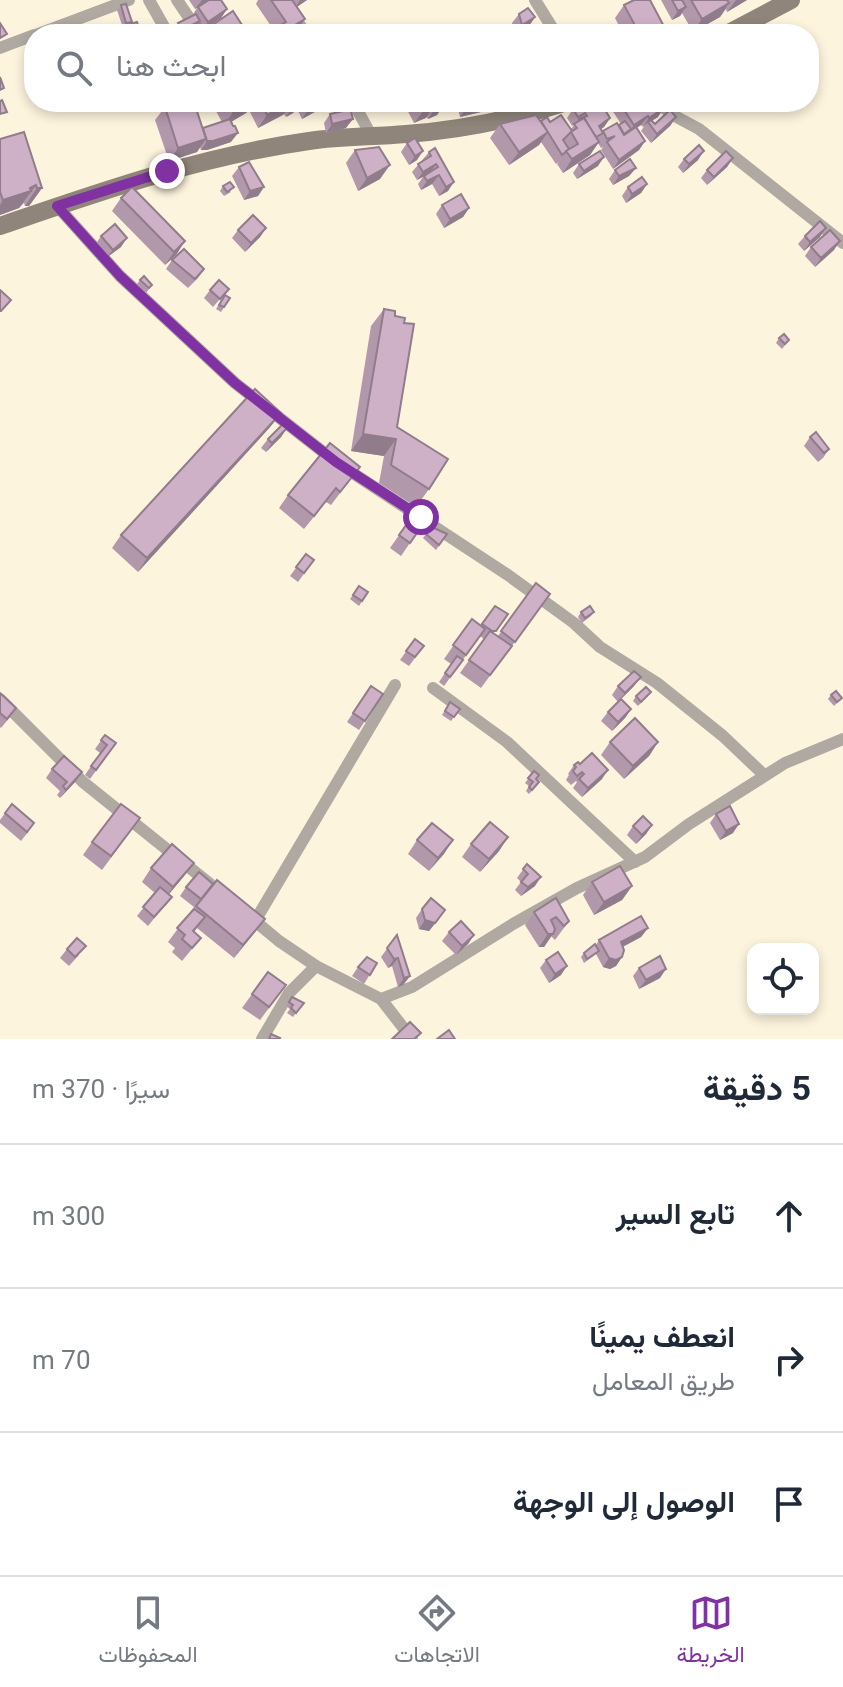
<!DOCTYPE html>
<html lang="ar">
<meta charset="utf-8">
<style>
body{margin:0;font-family:Roboto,Vazirmatn,sans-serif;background:#f2f2f3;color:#1f2937;direction:rtl}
.controls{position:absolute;right:24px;bottom:24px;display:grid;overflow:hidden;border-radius:16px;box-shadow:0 4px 12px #0003}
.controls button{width:72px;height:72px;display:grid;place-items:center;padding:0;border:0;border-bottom:2px solid #e0e1e3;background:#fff;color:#1f2937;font:40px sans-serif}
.stop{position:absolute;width:24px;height:24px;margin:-18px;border:6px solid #8032a3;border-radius:50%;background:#fff}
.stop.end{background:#8032a3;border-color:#fff;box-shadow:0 2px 8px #0008}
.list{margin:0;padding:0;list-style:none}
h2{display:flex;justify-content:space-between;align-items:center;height:104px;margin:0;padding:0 32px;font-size:34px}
h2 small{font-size:26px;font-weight:400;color:#747a83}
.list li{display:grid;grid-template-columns:52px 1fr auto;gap:24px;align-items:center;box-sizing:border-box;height:144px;padding:0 32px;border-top:2px solid #e0e1e3}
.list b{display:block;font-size:30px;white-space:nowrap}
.list p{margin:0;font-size:26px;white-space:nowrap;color:#747a83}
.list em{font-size:26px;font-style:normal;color:#747a83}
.icon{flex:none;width:44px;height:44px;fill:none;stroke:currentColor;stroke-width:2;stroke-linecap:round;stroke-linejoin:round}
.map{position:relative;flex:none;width:843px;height:1039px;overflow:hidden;direction:ltr}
.search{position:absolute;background:#fff;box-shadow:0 4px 12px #0003;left:24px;right:24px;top:24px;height:88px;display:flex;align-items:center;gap:20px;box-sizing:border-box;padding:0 28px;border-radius:32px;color:#747a83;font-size:30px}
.sheet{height:536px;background:#fff}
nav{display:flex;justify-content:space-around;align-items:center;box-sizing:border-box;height:112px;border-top:2px solid #e0e1e3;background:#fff;font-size:22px;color:#747a83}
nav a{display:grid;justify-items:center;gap:4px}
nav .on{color:#8032a3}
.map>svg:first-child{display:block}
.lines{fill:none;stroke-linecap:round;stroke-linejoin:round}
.minor{stroke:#b0a9a2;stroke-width:12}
.secondary{stroke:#8f857a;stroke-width:18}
.wall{fill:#b298ab}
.shaded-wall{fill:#917c8b}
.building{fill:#cfb1c7;stroke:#917c8b;stroke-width:2}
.route{stroke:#8032a3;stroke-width:10}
</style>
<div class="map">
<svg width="843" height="1039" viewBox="0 0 843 1039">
<rect width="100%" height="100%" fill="#fdf4de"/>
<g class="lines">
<!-- minor -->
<g class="minor">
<polyline points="149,0 168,34"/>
<polyline points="177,0 200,34"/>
<polyline points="283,0 306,34"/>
<polyline points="535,0 556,34"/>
<polyline points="38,34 129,0"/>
<polyline points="0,48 34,35"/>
<polyline points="353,102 371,135"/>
<polyline points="657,102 673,115 699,129 843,243"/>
<polyline points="57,206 120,276 235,383 336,462 508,575 574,623 600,647 657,683 723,736 764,775"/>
<polyline points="433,688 507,742 635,862"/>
<polyline points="0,699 83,782 210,884"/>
<polyline points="249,916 279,941 316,966 381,999 412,1039"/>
<polyline points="255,921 395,685"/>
<polyline points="381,999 412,987 513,924 577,888 645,857 689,824 785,763 843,739"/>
<polyline points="262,1039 289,993 316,966"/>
</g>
<!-- secondary -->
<g class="secondary">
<polyline points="727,34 791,0"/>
<path d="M0 226C102 191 202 156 309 141 342 136 374 137 406 134 461 130 515 119 567 102"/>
</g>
</g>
<!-- wall -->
<g class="wall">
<polygon points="189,0 221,0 227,9 221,18 203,30 205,34 211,26 242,25 235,34 173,34 172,32 178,23 192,16 197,8 195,9"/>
<polygon points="258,0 307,0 297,7 296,32 292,34 265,34 273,29 256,4"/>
<polygon points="661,0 747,0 727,12 726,9 720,17 693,32 682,13 680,16 672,20"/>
<polygon points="121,5 132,22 130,24 143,34 124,34 124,33 128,26 123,28 117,10"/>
<polygon points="624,5 668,34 623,34 615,18"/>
<polygon points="519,14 535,17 529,26 515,34 512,23"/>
<polygon points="211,102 325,102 320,109 302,119 297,109 293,113 286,117 284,114 258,128 249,110 246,113 231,122 231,142 207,150 201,150 200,147 197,152 169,161 155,120 165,107 203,128 222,122"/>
<polygon points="336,102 353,102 350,108 346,128 326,133 324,123 330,114 335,113 333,106"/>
<polygon points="364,102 380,102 368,109"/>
<polygon points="403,102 441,102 443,106 437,115 428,119 426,116 414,123"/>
<polygon points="456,102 491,102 485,111 460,117"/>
<polygon points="617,102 659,102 658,117 652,121 655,124 676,117 670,126 651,143 641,131 645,125 643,127 641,125 636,128 645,141 639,150 613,169 601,150 603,147 601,148 598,143 590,155 563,173 557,164 559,162 556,164 541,142 539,145 509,165 490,138 500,124 541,121 550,122 571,129 574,125 572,126 567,118 573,109 610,118 604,127 601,129 602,132 621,124 612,110"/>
<polygon points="0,139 42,188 29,206 25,206 24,203 19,208 0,215"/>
<polygon points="407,143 417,160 409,165 401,152"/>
<polygon points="435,148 448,191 439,196 432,184 421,190 418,184 423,177 417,180 412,172 429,152"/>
<polygon points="355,150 380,179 358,191 346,163"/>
<polygon points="733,158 727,167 707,185 701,178 707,170"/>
<polygon points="684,159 698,160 683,173 678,167"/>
<polygon points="579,164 598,166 577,179 573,173"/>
<polygon points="239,167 264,187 258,196 244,200 232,176"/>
<polygon points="636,168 629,176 613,185 609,179 615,170"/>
<polygon points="647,184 641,193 626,203 622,196 628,187"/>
<polygon points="223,186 231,192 224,196 220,191"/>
<polygon points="121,198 185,241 176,255 165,265 112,211"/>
<polygon points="442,205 469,208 463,217 444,228 436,214"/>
<polygon points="266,228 260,237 245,252 232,238 238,230"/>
<polygon points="101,236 121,247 106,258 95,245"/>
<polygon points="805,236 820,237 804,251 798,244"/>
<polygon points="811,247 834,250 815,267 805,256"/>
<polygon points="172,260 204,269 198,278 188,288 166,269"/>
<polygon points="140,280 152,285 146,293 137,284"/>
<polygon points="229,289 213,307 204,298 210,290"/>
<polygon points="225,295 230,298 221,312 216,309"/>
<polygon points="384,309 395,316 397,427 429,489 416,507 379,483 384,456 351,451 371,326"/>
<polygon points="779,338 789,340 782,349 776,343"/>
<polygon points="271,426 138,572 112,548 121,535"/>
<polygon points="287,428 281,437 266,452 261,448 268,439"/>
<polygon points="810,437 829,449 823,458 818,462 804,446"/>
<polygon points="350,480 331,505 326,502 304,529 279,508 288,495"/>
<polygon points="421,504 432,511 401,556 390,548"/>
<polygon points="426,534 447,534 436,550 423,538"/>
<polygon points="306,554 314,560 298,582 290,576"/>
<polygon points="536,583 550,594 481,688 460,673 484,639 480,636 444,686 439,682 451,664 444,659 472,619 480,625 495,606 494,634 498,636"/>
<polygon points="359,586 368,592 359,606 350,599"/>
<polygon points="581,612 594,612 591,616 582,623 578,617"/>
<polygon points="415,639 424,646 409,666 400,660"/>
<polygon points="371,686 383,694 359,730 347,722"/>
<polygon points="618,686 634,686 621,699 631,709 625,718 612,731 601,721 608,712 618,702 612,695"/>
<polygon points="651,692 638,706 633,701 636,696"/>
<polygon points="0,693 10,717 1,728 0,727"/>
<polygon points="831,695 842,698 834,706 828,699"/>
<polygon points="450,702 460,709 451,721 442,715"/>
<polygon points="105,735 116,743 90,779 85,775 100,753 95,749"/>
<polygon points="610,742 658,742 649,756 624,779 601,755"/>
<polygon points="580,764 602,779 582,797 573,788 577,782 576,781 571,785 566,780 569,775 568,774 574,765"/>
<polygon points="52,769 76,781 60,798 57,795 60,791 46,778"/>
<polygon points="534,771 536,786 529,794 526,791 529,786 525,783"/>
<polygon points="5,813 28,832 21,841 0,823 0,820"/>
<polygon points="716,814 733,833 720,840 710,823"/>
<polygon points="652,825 646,834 636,844 627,835 633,826"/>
<polygon points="130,832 102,870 83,855 92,842"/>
<polygon points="508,837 499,851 480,872 462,857 471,844"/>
<polygon points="417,840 453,840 429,871 408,854"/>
<polygon points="527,864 535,886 521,896 515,890 521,882 517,878"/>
<polygon points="151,868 184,876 169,894 172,897 165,905 148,926 137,916 155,893 142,882"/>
<polygon points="592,882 632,886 622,900 594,915 583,895"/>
<polygon points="213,884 265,919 234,958 197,928 194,932 201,938 182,961 172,952 175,948 168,942 194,907 180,896 186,887"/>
<polygon points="422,909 439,919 429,931 419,929 416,918"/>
<polygon points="534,912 569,921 555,940 551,936 544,947 539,947 525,925"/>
<polygon points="648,928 641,937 623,947 622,957 616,966 610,969 603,967 596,954 584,963 581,957 584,953 596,945 599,940"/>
<polygon points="449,932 474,935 468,944 456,955 442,941"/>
<polygon points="397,935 410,976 403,985 398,987 392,966 388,968 381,957"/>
<polygon points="67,949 79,955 69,966 60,958"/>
<polygon points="546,960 561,975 549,983 540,968"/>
<polygon points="377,963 364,984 352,976 358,967"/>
<polygon points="639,968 660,978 639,989 633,976"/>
<polygon points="268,972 286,985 260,1020 242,1008"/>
<polygon points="292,997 304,1003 293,1017 287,1013 290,1009 286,1006"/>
</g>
<!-- shaded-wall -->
<g class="shaded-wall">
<polygon points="202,0 210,0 195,9"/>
<polygon points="300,0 307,0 295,8"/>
<polygon points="736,0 747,0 727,12"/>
<polygon points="729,3 720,17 693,32 702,19"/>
<polygon points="686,7 680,16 672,20 678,11"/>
<polygon points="227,9 221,18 202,31 208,22"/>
<polygon points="535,17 529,26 515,34 522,25"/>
<polygon points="305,19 296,32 292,34 279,34"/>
<polygon points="200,21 194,30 180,34 182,30"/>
<polygon points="242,25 235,34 228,34"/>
<polygon points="252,102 254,102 246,113 224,126 233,112"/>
<polygon points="293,102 283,115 258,128 267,115"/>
<polygon points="323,102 325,102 320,109 302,119 308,110"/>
<polygon points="373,102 380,102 368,109"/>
<polygon points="475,102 491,102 485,111 460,117 469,104"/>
<polygon points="300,104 293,113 286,117 292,108"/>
<polygon points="435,104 426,118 414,123 424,110"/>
<polygon points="443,106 437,115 428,119 434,110"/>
<polygon points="664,108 658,117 648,123 648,122 643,127 649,118"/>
<polygon points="648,116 641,125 628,134 634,125"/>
<polygon points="676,117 670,126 651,143 657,134"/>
<polygon points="610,118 604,127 592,135 599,126"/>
<polygon points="353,119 346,128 326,133 332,124"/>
<polygon points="548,132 539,145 509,165 519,152"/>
<polygon points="238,133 231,142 207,150 201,150 207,141"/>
<polygon points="206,139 197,152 169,161 178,148"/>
<polygon points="645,141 639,150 613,169 619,160"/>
<polygon points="599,142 590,155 563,173 572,159"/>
<polygon points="423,151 417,160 409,165 415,156"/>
<polygon points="704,151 698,160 683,173 689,164"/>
<polygon points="604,157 598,166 577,179 584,171"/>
<polygon points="733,158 727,167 707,185 714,177"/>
<polygon points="436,164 430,173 417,180 423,172"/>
<polygon points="390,165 380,179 358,191 367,178"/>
<polygon points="636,168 629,176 613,185 619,176"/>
<polygon points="439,175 432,184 421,190 427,181"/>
<polygon points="454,182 448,191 439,196 446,187"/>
<polygon points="647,184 641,193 626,203 632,194"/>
<polygon points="36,185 19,208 0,215 0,205 3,200"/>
<polygon points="264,187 258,196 244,200 250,191"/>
<polygon points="37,188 42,188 29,206 25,206"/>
<polygon points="469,208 463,217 444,228 450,219"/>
<polygon points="266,228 260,237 245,252 251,243"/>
<polygon points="826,228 820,237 804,251 810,242"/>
<polygon points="127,238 121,247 106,258 113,250"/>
<polygon points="185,241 176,255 165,265 174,252"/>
<polygon points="840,241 834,250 815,267 821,258"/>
<polygon points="281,413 271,426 138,572 147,558"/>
<polygon points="287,428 281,437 266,452 272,443"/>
<polygon points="363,434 396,439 384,456 351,451"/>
<polygon points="641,677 634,686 618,702 625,693"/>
<polygon points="631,709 625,718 612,731 618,722"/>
<polygon points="658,742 649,756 624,779 633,766"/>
<polygon points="608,770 602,779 582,797 588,788"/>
<polygon points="82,772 76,781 60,798 66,790"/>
<polygon points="739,824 733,833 720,840 726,831"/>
<polygon points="652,825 646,834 636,844 642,835"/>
<polygon points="508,837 499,851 480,872 489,859"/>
<polygon points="453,840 444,854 429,871 438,858"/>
<polygon points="194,863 184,876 164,900 173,887"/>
<polygon points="541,877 535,886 521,896 528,887"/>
<polygon points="632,886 622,900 594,915 604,902"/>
<polygon points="445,910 429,931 419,929 425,920"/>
<polygon points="265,919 255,932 234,958 243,945"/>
<polygon points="648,928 641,937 614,951 621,942"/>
<polygon points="548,934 553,934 544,947 539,947"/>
<polygon points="474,935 468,944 456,955 462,946"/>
<polygon points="622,957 616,966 610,969 603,967 609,958"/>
<polygon points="398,958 392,966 388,968 394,959"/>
<polygon points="567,966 561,975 549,983 555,974"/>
<polygon points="666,969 660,978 639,989 646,980"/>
<polygon points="410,976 403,985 398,987 404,978"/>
</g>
<!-- building -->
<g class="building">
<polygon points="209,0 221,0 227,9 208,22 198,7"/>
<polygon points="271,0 292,0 305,19 279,34 265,34 286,22"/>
<polygon points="634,0 650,0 668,34 632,34 638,31 624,5"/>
<polygon points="672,0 682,0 686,7 678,11"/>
<polygon points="691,0 727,0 729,3 702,19"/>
<polygon points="126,4 132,22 126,23 121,5"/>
<polygon points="528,8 535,17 522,25 519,14"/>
<polygon points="233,11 242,25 228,34 216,34 211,26"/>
<polygon points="196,14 200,21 182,30 178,23"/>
<polygon points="137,22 140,31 142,31 143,34 133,34 130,24"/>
<polygon points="0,23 7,34 0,38"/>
<polygon points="200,24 206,34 184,34 184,33"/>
<polygon points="0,77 4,88 0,90"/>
<polygon points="2,100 7,112 0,114 0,101"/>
<polygon points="179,102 194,102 206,139 178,148 165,107"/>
<polygon points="227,102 252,102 233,112"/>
<polygon points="261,102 293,102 267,115"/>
<polygon points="293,102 298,102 300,104 292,108 290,105"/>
<polygon points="304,102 323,102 308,110"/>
<polygon points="340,102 353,102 353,104 349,104 353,119 332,124 330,114 343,111"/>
<polygon points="419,102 434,102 435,104 424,110"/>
<polygon points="434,102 441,102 443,106 434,110 433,107 435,104"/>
<polygon points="583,102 600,102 610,118 599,126 603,133 596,137 584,118 580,120 579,119 587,116 585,113 578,117 573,109"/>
<polygon points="619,102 659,102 664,108 649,118 648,116 634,125"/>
<polygon points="670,110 676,117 657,134 648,122 651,120 655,124"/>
<polygon points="536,115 548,132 519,152 500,124"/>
<polygon points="561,115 572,131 563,140 569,149 562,155 541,121 547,117 550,122"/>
<polygon points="584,118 599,142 572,159 566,151 578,144 571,132 577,128 574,124"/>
<polygon points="230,119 233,126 235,126 238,133 213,141 207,141 203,128"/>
<polygon points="625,121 631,129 624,134 619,125"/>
<polygon points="617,123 624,135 636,127 645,141 619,160 607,142 615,136 607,139 603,131"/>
<polygon points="24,132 42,188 37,188 36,185 30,188 31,191 3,200 0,192 0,139"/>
<polygon points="415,138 423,151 415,156 407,143"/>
<polygon points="699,145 704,151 689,164 684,159"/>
<polygon points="379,147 390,165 367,178 355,150"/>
<polygon points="435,148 454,182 446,187 439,175 427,181 424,176 438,167 436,164 423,172 418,164 431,156 429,152"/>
<polygon points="600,151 604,157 584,171 579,164"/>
<polygon points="726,151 733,158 714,177 707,170"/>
<polygon points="630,159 636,168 619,176 615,170"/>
<polygon points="249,162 264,187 250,191 239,167"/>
<polygon points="642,177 647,184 632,194 628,187"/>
<polygon points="230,182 234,187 227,192 223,186"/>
<polygon points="132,187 185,241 174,252 121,198"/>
<polygon points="461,194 469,208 450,219 442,205"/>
<polygon points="253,215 266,228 251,243 238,230"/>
<polygon points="820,221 826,228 810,242 805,236"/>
<polygon points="115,224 127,238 113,250 101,236"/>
<polygon points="830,230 840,241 821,258 811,247"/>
<polygon points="184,249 204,269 195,279 172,260"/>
<polygon points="144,276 152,285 149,288 140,280"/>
<polygon points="219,280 229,289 220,299 210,290"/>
<polygon points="0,290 11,300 1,311 0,311"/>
<polygon points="225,295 230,298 224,307 219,305"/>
<polygon points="384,309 395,311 395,316 405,318 404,323 414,324 397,427 448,459 429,489 391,465 396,439 363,434"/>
<polygon points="784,334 789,340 785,344 779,338"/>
<polygon points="255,389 281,413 147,558 121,535"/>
<polygon points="283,424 287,428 272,443 268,439"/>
<polygon points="816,432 829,449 824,453 810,437"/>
<polygon points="330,443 360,467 340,492 336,488 314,516 288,495"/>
<polygon points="421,504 432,511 410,543 399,535"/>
<polygon points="434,528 447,534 439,545 426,534"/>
<polygon points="306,554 314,560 304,573 296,567"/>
<polygon points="536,583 550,594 515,642 501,631"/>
<polygon points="359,586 368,592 362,601 353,595"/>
<polygon points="495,606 508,614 496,631 492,631 482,624"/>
<polygon points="590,606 594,612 585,618 581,612"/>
<polygon points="472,619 485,629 466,655 453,645"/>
<polygon points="490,631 512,646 490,675 469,660"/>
<polygon points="415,639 424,646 415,657 406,651"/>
<polygon points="457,656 463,660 450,677 445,673"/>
<polygon points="634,671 641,677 625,693 618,686"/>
<polygon points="371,686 383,694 365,721 353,713"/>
<polygon points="646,687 651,692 641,702 636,696"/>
<polygon points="836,691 842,698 837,702 831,695"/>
<polygon points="0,693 16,708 7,719 0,713"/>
<polygon points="621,699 631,709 618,722 608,712"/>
<polygon points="450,702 460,709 454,717 445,711"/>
<polygon points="635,718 658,742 633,766 610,742"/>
<polygon points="105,735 116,743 96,770 91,766 107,745 101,740"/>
<polygon points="592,753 608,770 588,788 579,779 584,774 582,772 577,776 573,771 576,767 574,765 578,762 580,764"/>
<polygon points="64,756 82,772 66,790 63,786 67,782 52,769"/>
<polygon points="534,771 539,775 536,779 539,782 532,790 529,787 533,782 528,778"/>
<polygon points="12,804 34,823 27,832 5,813"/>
<polygon points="121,804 140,818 111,856 92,842"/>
<polygon points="730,806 739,824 726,831 716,814"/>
<polygon points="643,816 652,825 642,835 633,826"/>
<polygon points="490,822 508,837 489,859 471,844"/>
<polygon points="432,823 453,840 438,858 417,840"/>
<polygon points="172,844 194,863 173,887 151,868"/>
<polygon points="527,864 541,877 528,887 521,882 528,874 523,869"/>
<polygon points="620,866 632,886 604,902 592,882"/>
<polygon points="199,872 213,884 201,899 186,887"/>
<polygon points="217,880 265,919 243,945 196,906"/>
<polygon points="160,887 172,897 154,917 143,907"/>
<polygon points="431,898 445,910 435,923 425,920 422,909"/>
<polygon points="556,898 569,921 564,926 556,917 551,920 555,929 553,934 548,934 534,912"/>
<polygon points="194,909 205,917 193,931 201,938 192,948 182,939 185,935 177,928"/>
<polygon points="641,916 648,928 621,942 624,950 622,957 616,960 609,958 599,940"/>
<polygon points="461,921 474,935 462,946 449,932"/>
<polygon points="397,935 410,976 404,978 398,958 394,959 387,948"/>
<polygon points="77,938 86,946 75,957 67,949"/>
<polygon points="595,944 599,951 587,959 584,953"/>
<polygon points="558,952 567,966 555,974 546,960"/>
<polygon points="660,956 666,969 646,980 639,968"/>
<polygon points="367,957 377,963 370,975 358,967"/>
<polygon points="268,972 286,985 269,1007 252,994"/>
<polygon points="292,997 304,1003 296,1013 291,1008 293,1005 289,1002"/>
<polygon points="410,1022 421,1033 414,1039 392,1039"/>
<polygon points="449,1030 455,1039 437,1039"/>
<polygon points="271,1034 280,1038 279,1039 269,1039"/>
</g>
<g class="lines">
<!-- route -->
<polyline class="route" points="167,171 57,206 120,276 235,383 336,462 421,517"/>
</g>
</svg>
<div class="controls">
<button><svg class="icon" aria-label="locate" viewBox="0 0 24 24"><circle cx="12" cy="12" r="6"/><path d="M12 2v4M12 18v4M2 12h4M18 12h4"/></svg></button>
</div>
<div class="stop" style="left:421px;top:517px"></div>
<div class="stop end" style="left:167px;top:171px"></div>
<div class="search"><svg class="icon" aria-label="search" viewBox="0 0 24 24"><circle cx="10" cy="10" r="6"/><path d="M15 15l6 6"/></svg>ابحث هنا</div>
</div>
<section class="sheet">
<h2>5 دقيقة<small>سيرًا · 370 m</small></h2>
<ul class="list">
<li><svg class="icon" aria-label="ahead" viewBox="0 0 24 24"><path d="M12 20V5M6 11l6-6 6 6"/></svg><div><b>تابع السير</b></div><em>300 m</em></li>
<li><svg class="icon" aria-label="right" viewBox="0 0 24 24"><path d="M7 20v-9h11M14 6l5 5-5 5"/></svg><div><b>انعطف يمينًا</b><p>طريق المعامل</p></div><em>70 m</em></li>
<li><svg class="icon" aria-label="arrive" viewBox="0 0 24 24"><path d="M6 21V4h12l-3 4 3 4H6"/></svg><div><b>الوصول إلى الوجهة</b></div></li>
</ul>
</section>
<nav>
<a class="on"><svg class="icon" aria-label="map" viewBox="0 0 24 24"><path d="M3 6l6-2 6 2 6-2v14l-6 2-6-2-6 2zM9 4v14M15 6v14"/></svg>الخريطة</a>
<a><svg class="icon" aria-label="directions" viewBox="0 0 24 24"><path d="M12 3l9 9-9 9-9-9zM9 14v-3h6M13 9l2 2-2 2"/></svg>الاتجاهات</a>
<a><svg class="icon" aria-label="saved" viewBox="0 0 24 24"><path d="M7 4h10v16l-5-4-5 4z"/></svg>المحفوظات</a>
</nav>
